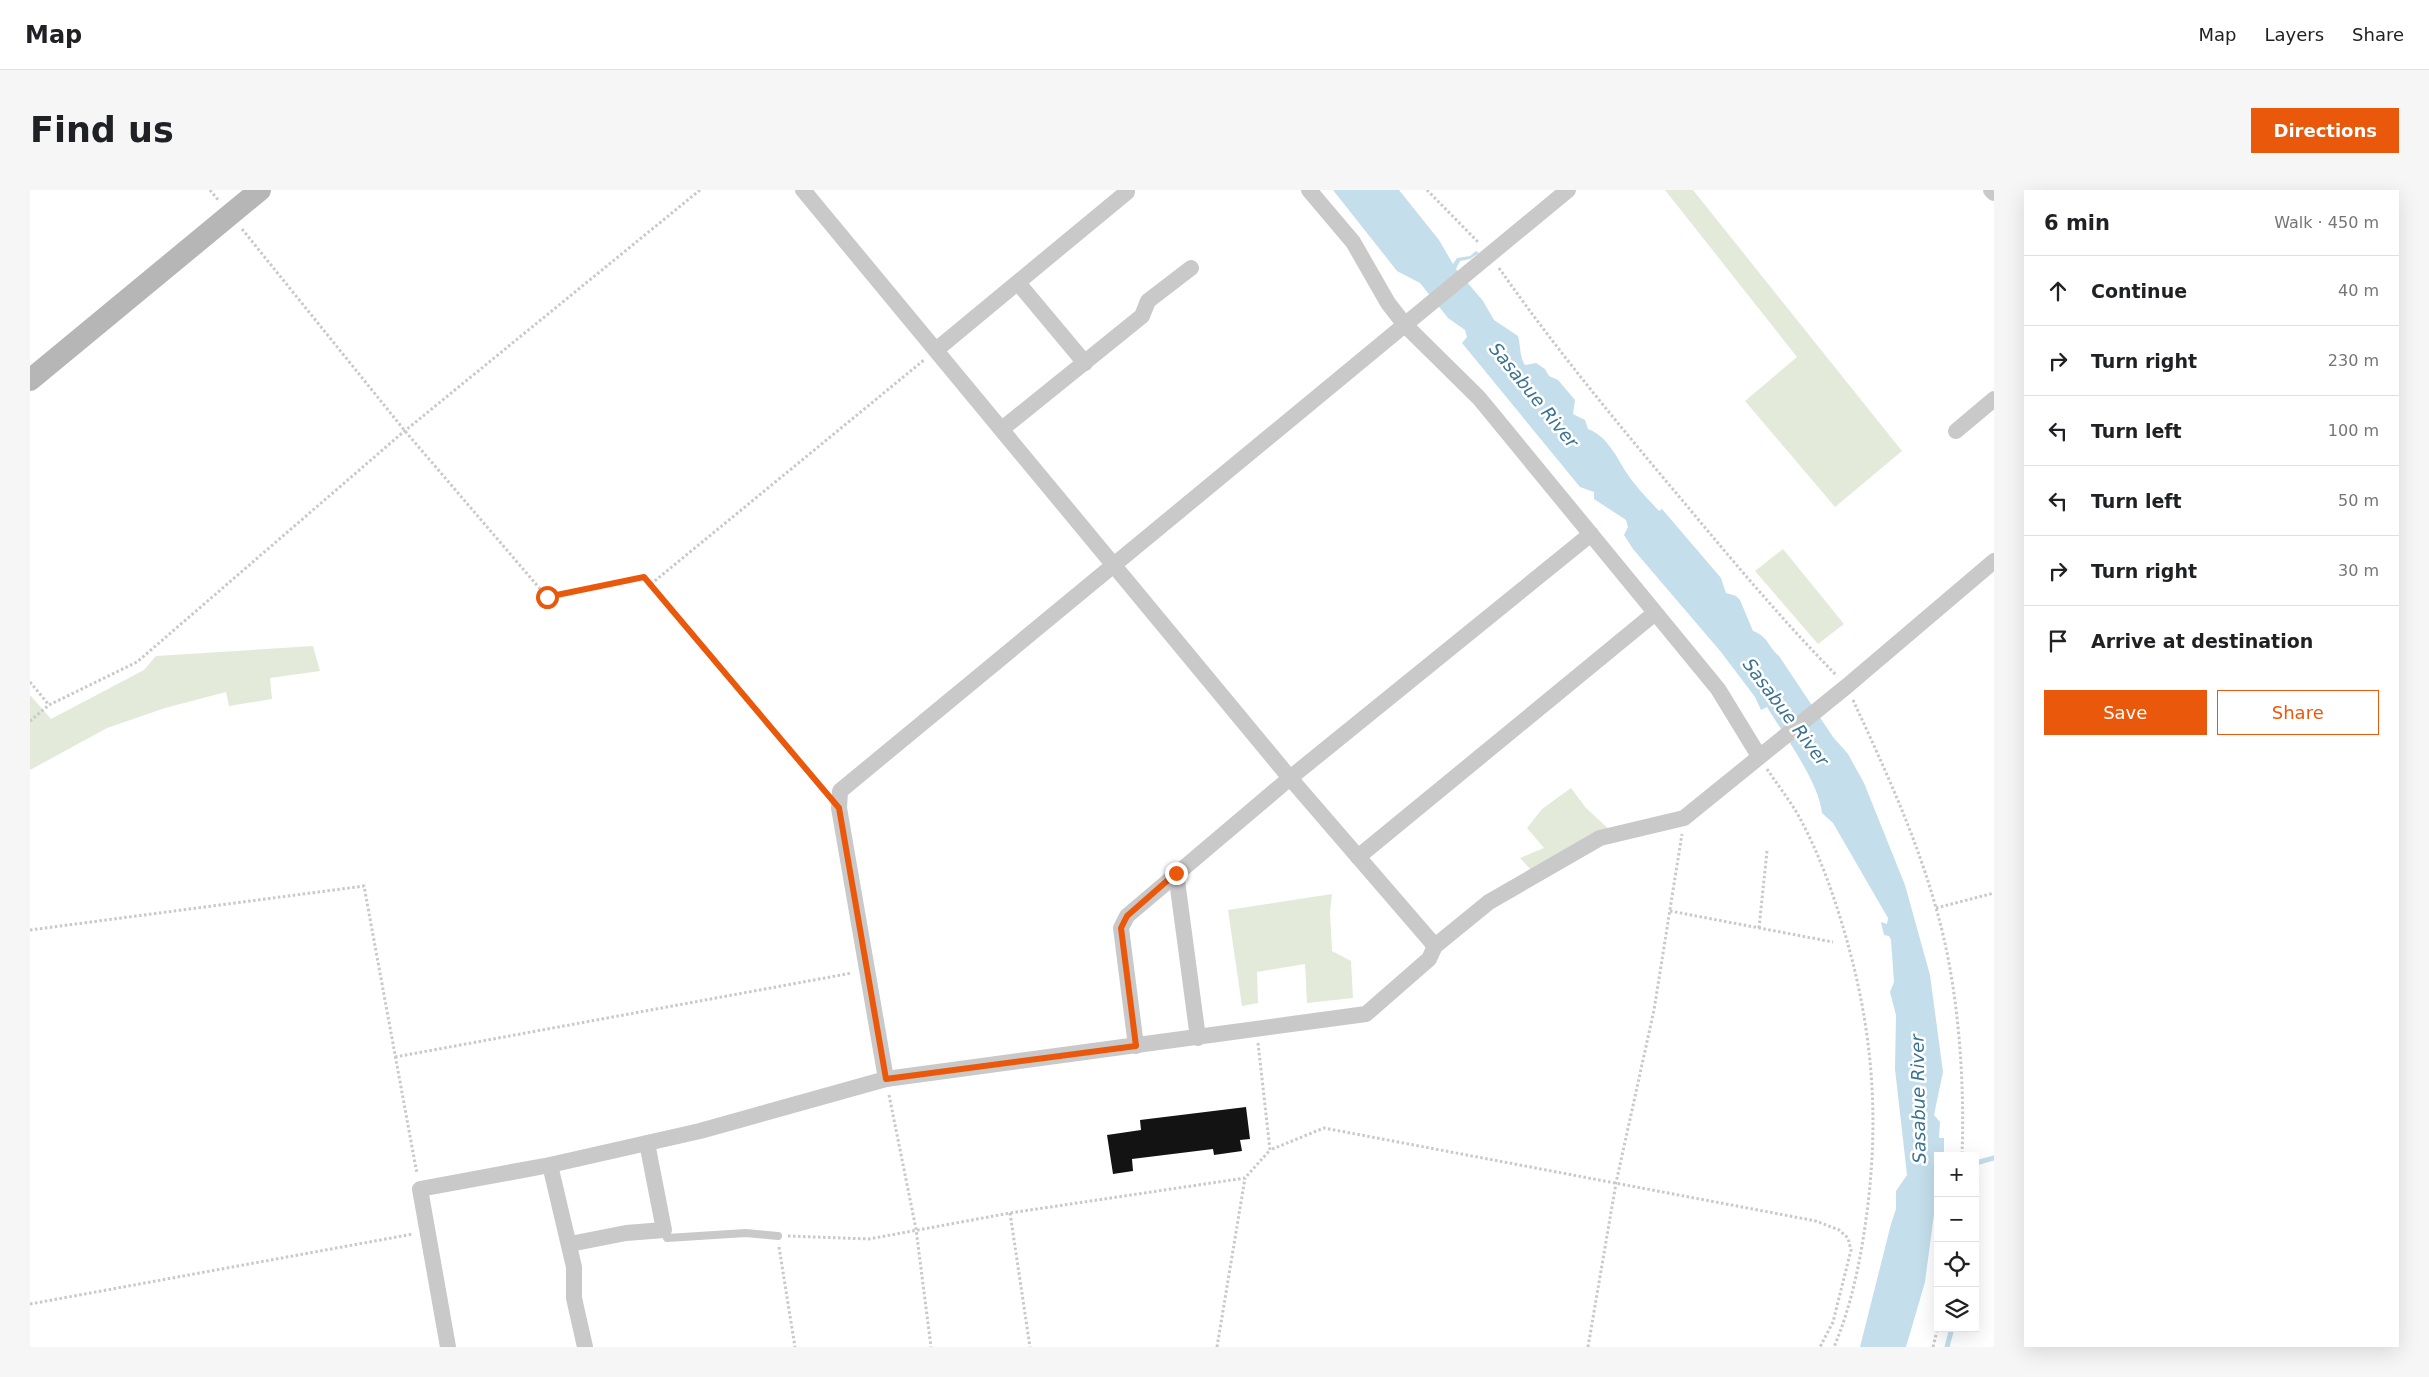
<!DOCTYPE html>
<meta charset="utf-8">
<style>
body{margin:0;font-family:"DejaVu Sans",sans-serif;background:#f6f6f6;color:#202124}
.controls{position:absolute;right:15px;bottom:15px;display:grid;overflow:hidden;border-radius:0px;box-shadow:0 5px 20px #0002}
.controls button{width:45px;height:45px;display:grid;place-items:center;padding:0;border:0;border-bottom:1px solid #e0e0e0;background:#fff;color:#202124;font:25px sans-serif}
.stop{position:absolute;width:15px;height:15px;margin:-11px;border:4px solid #ea580c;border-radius:50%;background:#fff}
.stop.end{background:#ea580c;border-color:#fff;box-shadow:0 1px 5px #0008}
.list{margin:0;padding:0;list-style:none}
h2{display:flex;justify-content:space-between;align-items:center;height:65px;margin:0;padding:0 20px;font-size:21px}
h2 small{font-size:16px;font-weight:400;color:#757577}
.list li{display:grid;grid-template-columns:32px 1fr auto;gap:15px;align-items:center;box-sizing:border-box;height:70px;padding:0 20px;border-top:1px solid #e0e0e0}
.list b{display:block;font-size:19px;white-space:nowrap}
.list em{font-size:16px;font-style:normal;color:#757577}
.actions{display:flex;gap:10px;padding:15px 20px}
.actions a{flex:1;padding:11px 0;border:1px solid #ea580c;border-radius:0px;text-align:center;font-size:18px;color:#ea580c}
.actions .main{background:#ea580c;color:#fff}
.icon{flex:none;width:28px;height:28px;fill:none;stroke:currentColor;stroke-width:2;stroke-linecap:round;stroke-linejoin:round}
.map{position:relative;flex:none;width:1964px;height:1157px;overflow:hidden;border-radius:0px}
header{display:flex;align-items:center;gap:30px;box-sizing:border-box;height:70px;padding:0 25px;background:#fff;border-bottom:1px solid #e0e0e0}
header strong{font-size:24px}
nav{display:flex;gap:28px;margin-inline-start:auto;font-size:18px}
.intro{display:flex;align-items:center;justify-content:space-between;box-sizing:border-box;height:120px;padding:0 30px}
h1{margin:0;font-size:35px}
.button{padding:12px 22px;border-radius:0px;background:#ea580c;color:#fff;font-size:18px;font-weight:700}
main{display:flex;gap:30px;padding:0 30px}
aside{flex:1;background:#fff;border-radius:0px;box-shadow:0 5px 20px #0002}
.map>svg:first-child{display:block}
.green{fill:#e3ead9}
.water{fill:#c4deeb}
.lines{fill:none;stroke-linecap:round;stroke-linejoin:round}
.stream{stroke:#c4deeb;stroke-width:5}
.building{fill:#131313}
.path{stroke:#c9c9c9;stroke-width:3;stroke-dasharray:2.5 2.5;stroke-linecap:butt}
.lane{stroke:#c9c9c9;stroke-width:8}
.street{stroke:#c9c9c9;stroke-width:16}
.secondary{stroke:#b6b6b6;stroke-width:22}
.route{stroke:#ea580c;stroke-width:6}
.labels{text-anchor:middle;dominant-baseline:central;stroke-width:5;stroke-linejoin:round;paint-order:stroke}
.water-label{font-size:18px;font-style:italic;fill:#3a728f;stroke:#fff}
</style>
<header>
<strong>Map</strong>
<nav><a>Map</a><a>Layers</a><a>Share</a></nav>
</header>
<div class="intro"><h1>Find us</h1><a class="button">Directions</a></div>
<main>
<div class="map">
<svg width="1964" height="1157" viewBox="0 0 1964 1157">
<rect width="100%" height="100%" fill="#fff"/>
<!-- green -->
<g class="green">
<polygon points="1635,0 1663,0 1872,261 1805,317 1715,211 1767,167"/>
<polygon points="1753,359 1814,434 1788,454 1725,381"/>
<polygon points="283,456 290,481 240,488 242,509 199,516 196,502 135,518 77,538 0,580 0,505 21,529 114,480 126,466"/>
<polygon points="1541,598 1556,618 1581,641 1501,680 1490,668 1514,658 1497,638 1512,619"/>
<polygon points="1302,704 1300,722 1302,761 1321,771 1323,808 1277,813 1275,774 1227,782 1228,813 1212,816 1198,720"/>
</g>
<!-- water -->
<path class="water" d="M1303 0H1369L1409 50 1423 74 1427 68 1440 66 1446 61 1449 63 1440 69 1430 71 1426 79 1453 111 1464 130 1488 146C1491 156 1489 166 1495 175L1506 173 1515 179 1519 186 1528 190 1545 210 1543 224 1555 230 1558 239C1577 246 1586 266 1596 282 1605 296 1618 309 1629 321L1632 319 1691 388 1696 403 1706 406 1710 410 1723 441C1738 446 1738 457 1749 466L1803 547 1818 564 1834 593 1875 695 1900 785 1913 882 1904 925 1910 932 1909 948H1914V966H1908V1009H1906L1895 1092 1876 1157H1830L1861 1034 1866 1019V1001L1877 985 1865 879 1866 825 1860 802 1864 792 1861 750 1859 746 1854 745 1851 732 1857 734 1858 728 1803 633 1792 623C1789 592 1754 545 1737 517L1731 520 1725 507 1691 462 1603 359 1594 345 1598 337 1596 330 1564 309V302L1550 297 1432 153 1437 147 1435 140 1418 128 1390 93 1367 81Z"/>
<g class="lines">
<!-- stream -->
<g class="stream">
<polyline points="1945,981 1946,973 1964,968"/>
<polyline points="1917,1157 1922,1138"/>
</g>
</g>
<!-- building -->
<polygon class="building" points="1216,917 1220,949 1210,950 1212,961 1184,965 1183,959 1102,969 1103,981 1083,984 1077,945 1111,940 1110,930"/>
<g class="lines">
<!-- path -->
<g class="path">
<polyline points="180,0 189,11"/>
<polyline points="1397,0 1449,53"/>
<polyline points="212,39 375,241 517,407 614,387 794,600"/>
<path d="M1469 78C1525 158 1588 234 1652 310 1702 370 1752 430 1807 486"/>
<polyline points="621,394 894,170"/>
<polyline points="0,492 19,515"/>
<path d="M1823 510C1854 577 1886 646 1906 718 1928 793 1935 887 1932 966"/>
<polyline points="0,531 19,515 107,472 371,244 670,0"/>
<path d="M1737 579C1747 594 1758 608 1767 623 1785 655 1798 689 1809 724 1840 822 1850 912 1838 1014 1832 1063 1823 1112 1804 1157"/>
<polyline points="1906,718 1964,703"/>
<polyline points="1640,721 1803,752"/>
<polyline points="1729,738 1737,661"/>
<polyline points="0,740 334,696 387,984"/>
<polyline points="1228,853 1240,960 1294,938 1786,1031 1809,1040 1818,1048 1821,1060 1803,1132 1790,1157"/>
<polyline points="365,867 822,783"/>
<polyline points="859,905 886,1039 901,1157"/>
<polyline points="980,1023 1000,1157"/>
<polyline points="758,1046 839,1049 980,1023 1215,988 1240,960"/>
<polyline points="749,1057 765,1157"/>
<polyline points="0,1114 383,1044"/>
<polyline points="1187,1157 1215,988"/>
<polyline points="1558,1157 1586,993 1624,820 1652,644"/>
<polyline points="1903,1157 1908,1137"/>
</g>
<!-- lane -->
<polyline class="lane" points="634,1040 637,1048 716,1043 748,1046"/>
<!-- street -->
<g class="street">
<polyline points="773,0 1260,588 1405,756"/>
<polyline points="1279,0 1323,52 1358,113 1375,135 1449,208 1688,499 1729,566"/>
<polyline points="1961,0 1964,3"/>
<polyline points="988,93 1055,173"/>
<polyline points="906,160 1097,2"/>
<polyline points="972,239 1112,126 1118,111 1161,78"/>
<polyline points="1926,241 1964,209"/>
<polyline points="1328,667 1625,423"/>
<polyline points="1146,683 1168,848"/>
<polyline points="1106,856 1091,738 1097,726 1260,588 1561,344"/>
<polyline points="856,889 809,618 810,601 1538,0"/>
<polyline points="520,975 544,1077 544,1108 555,1157"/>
<polyline points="540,1054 596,1043 634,1040 617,953"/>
<polyline points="418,1157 390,999 520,975 670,941 856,889 1336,824 1399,769 1405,756 1459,712 1570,648 1654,628 1817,496 1964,371"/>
</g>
<!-- secondary -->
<polyline class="secondary" points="0,190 230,0"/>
</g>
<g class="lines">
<!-- route -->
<polyline class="route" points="517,407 614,387 809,618 856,889 1106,856 1091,738 1097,726 1146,683"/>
</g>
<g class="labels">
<!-- water labels -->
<g class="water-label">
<text transform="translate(1504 205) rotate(51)">Sasabue River</text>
<text transform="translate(1756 522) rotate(53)">Sasabue River</text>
<text transform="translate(1888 909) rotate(-91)">Sasabue River</text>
</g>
</g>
</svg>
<div class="controls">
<button>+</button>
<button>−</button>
<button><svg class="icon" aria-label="locate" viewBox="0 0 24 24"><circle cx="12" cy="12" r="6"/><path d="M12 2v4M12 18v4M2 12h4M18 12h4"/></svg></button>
<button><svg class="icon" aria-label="layers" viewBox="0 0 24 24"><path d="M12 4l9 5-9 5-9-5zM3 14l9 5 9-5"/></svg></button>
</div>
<div class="stop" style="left:517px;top:407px"></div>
<div class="stop end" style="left:1146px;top:683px"></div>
</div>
<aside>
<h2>6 min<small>Walk · 450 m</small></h2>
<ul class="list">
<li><svg class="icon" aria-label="ahead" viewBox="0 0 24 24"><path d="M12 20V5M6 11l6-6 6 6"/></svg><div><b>Continue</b></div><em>40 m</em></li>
<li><svg class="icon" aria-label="right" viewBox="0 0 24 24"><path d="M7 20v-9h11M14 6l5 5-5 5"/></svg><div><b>Turn right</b></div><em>230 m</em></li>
<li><svg class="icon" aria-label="left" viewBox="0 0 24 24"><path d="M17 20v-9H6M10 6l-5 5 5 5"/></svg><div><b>Turn left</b></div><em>100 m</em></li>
<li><svg class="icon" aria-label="left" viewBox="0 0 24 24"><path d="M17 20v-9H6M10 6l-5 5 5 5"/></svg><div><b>Turn left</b></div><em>50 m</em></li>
<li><svg class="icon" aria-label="right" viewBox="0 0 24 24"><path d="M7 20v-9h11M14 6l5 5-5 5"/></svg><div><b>Turn right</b></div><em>30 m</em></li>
<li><svg class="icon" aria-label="arrive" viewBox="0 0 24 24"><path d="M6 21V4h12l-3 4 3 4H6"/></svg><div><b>Arrive at destination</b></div></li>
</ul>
<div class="actions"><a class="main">Save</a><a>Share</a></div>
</aside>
</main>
